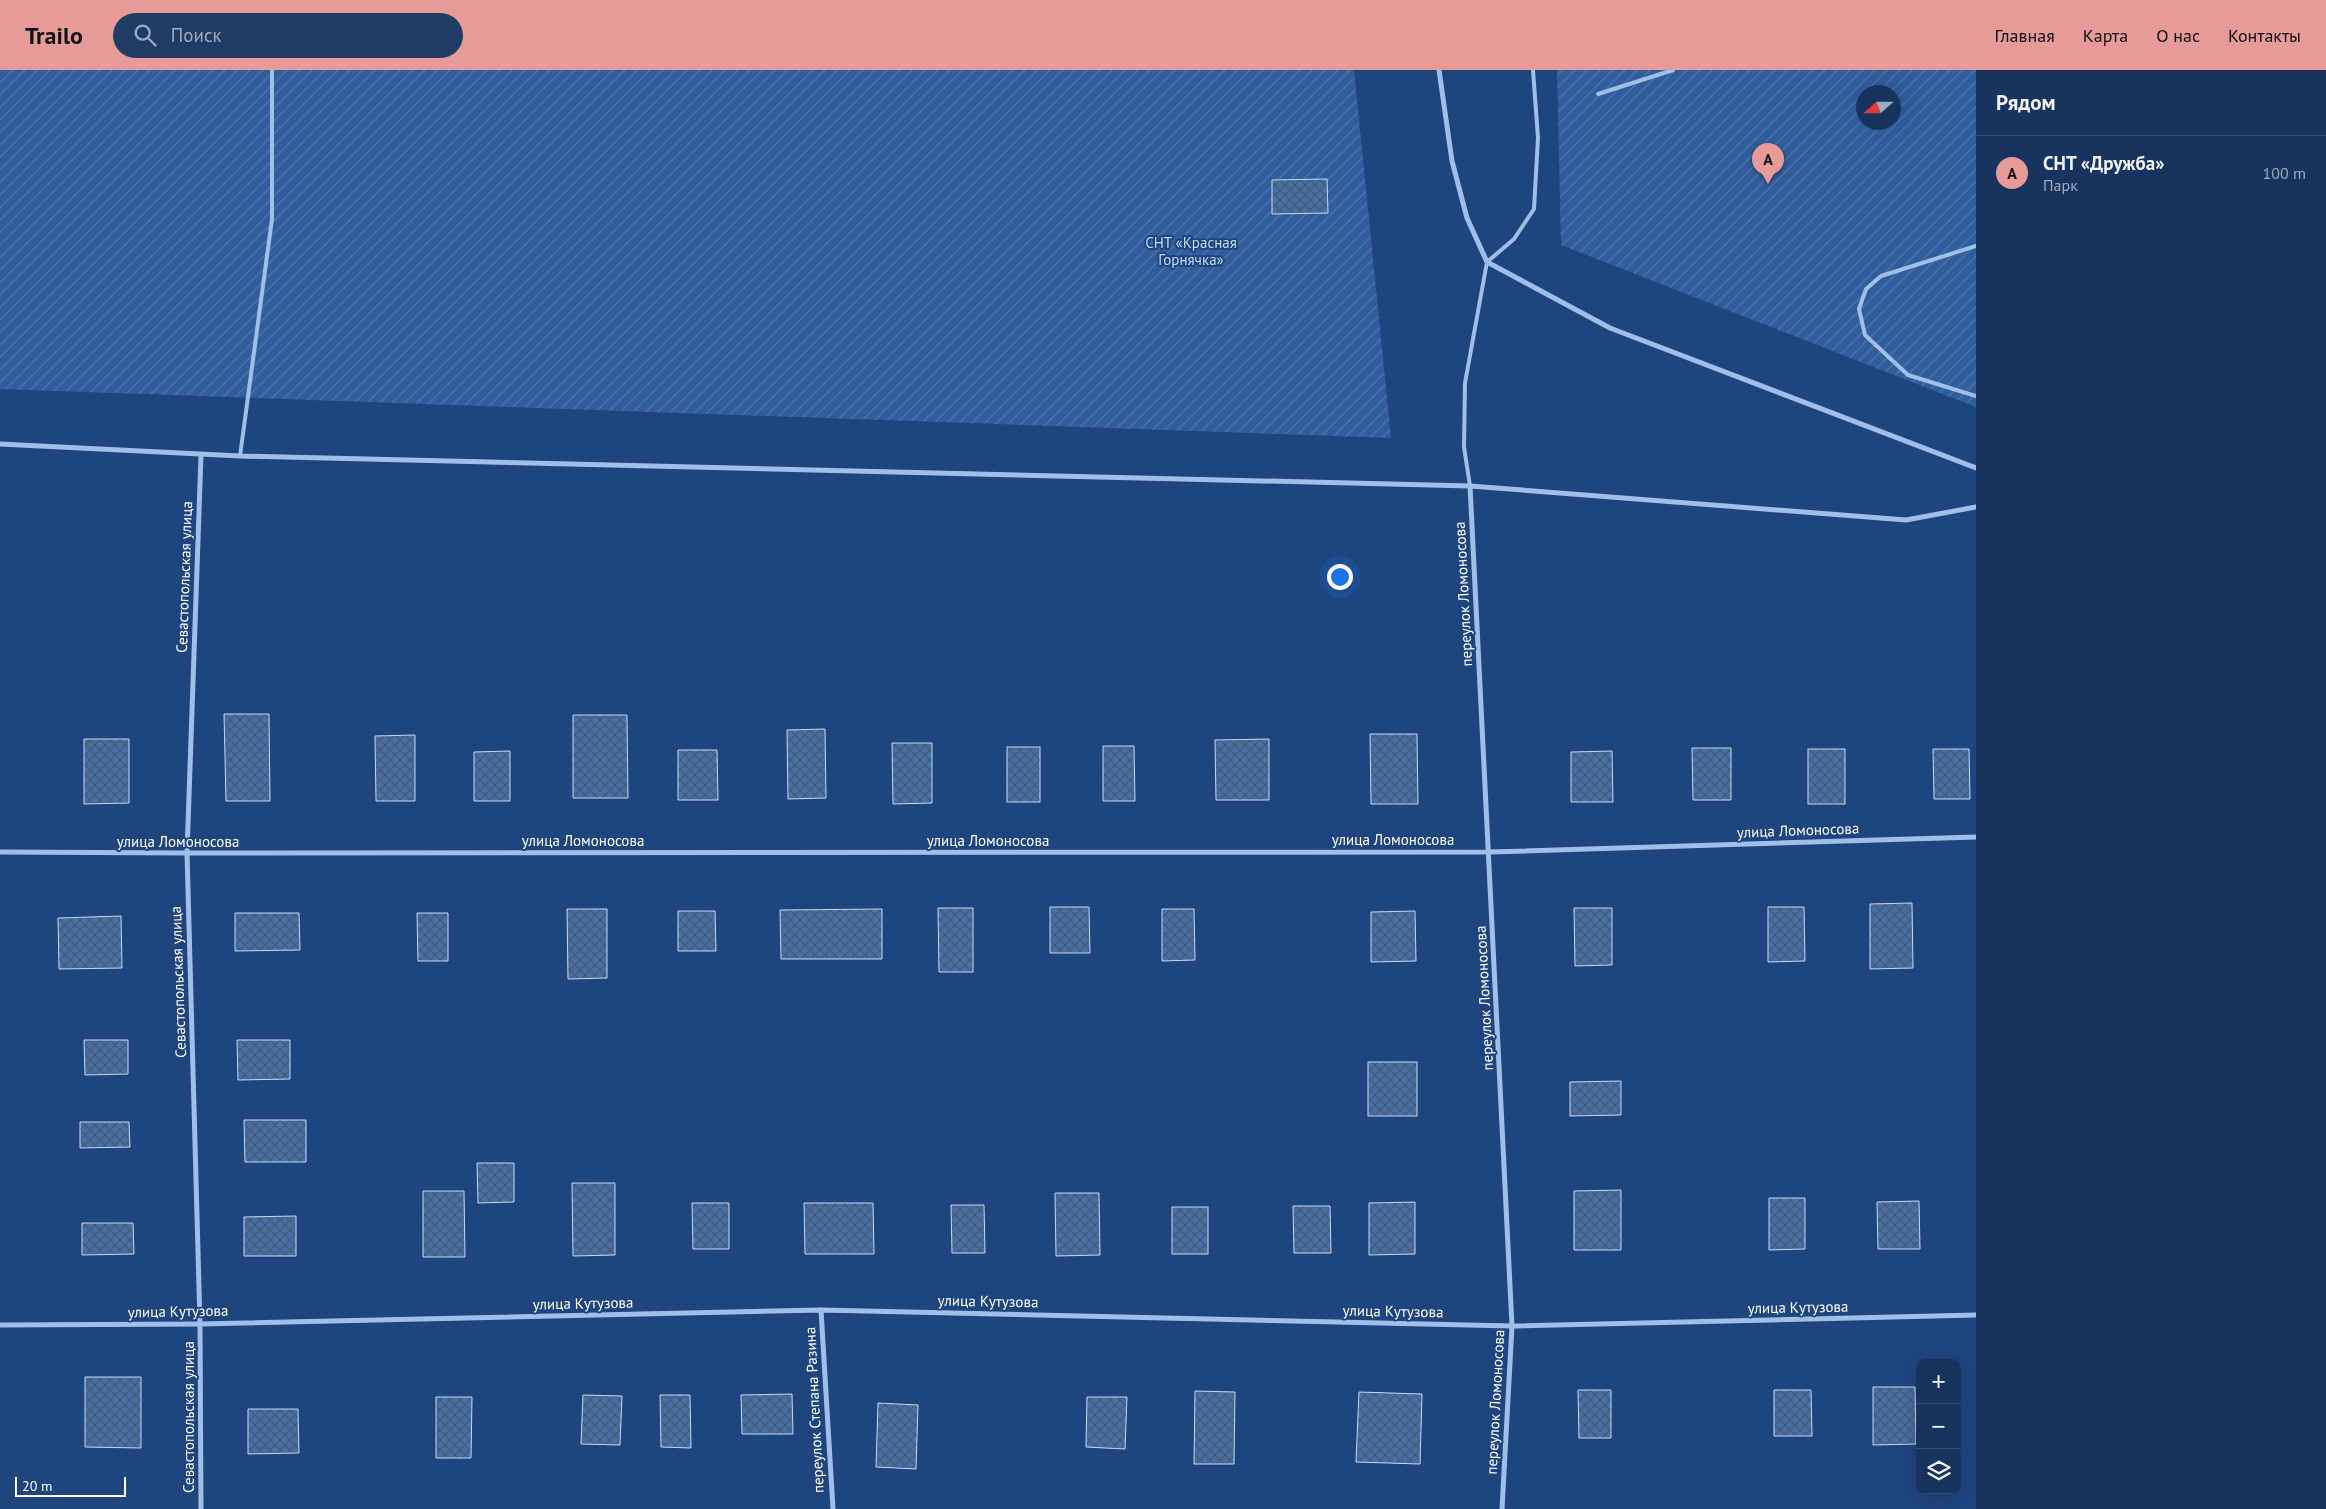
<!DOCTYPE html>
<html lang="ru">
<meta charset="utf-8">
<style>
body{margin:0;font-family:"PT Sans",sans-serif;background:#1f3c64;color:#f1f3f6}
.controls{position:absolute;right:15px;bottom:15px;display:grid;overflow:hidden;border-radius:10px;box-shadow:0 5px 20px #0002}
.controls button{width:45px;height:45px;display:grid;place-items:center;padding:0;border:0;border-bottom:1px solid #354f73;background:#16345e;color:#f1f3f6;font:25px sans-serif}
.compass{position:absolute;left:1856px;top:15px;width:45px;height:45px;border-radius:50%;background:#16345e;box-shadow:0 5px 20px #0002;rotate:249deg}
.scale{position:absolute;left:15px;bottom:12px;width:111px;box-sizing:border-box;padding-left:5px;border:2px solid #fff;border-top:0;font-size:14px;line-height:18px;white-space:nowrap;color:#fff;-webkit-text-stroke:4px #1e457e;paint-order:stroke}
.you{position:absolute;left:1339px;top:506px;width:18px;height:18px;margin:-12px;border:4px solid #fff;border-radius:50%;background:#1a73e8;box-shadow:0 0 0 8px #1a73e833}
.badge{display:grid;place-items:center;width:32px;height:32px;border-radius:50%;background:#e69b98;color:#111;font-size:16px;font-weight:700}
.pin{position:absolute;translate:-50% -41px;filter:drop-shadow(0 1px 2px #0008)}
.pin::after{content:'';position:absolute;top:26px;width:18px;height:15px;background:inherit;clip-path:polygon(0 0,100% 0,50% 100%)}
.list{margin:0;padding:0;list-style:none}
h2{display:flex;justify-content:space-between;align-items:center;height:65px;margin:0;padding:0 20px;font-size:21px}
h2 small{font-size:16px;font-weight:400;color:#9eaabc}
.list li{display:grid;grid-template-columns:32px 1fr auto;gap:15px;align-items:center;box-sizing:border-box;height:75px;padding:0 20px;border-top:1px solid #354f73}
.list b{display:block;font-size:19px;white-space:nowrap}
.list p{margin:0;font-size:16px;white-space:nowrap;color:#9eaabc}
.list em{font-size:16px;font-style:normal;color:#9eaabc}
.icon{flex:none;width:28px;height:28px;fill:none;stroke:currentColor;stroke-width:2;stroke-linecap:round;stroke-linejoin:round}
.map{position:relative;flex:none;width:1976px;height:1439px;overflow:hidden}
header{display:flex;align-items:center;gap:30px;box-sizing:border-box;height:70px;padding:0 25px;background:#e69b98;color:#111}
header strong{font-size:24px}
nav{display:flex;gap:28px;margin-inline-start:auto;font-size:18px}
.search{width:350px;height:45px;background:#1f3c64;display:flex;align-items:center;gap:12px;box-sizing:border-box;padding:0 18px;border-radius:28px;color:#9eaabc;font-size:19px}
main{display:flex}
aside{flex:1;background:#16345e}
.map>svg:first-child{display:block}
.garden{fill:url(#garden-furrows);fill-rule:evenodd}
.building{fill:url(#building-cross-hatch);stroke:#c4d9f6}
.lines{fill:none;stroke-linecap:round;stroke-linejoin:round}
.lane{stroke:#a0bfe8;stroke-width:4}
.street{stroke:#a0bfe8;stroke-width:5}
.labels{text-anchor:middle;dominant-baseline:central;stroke-width:4;stroke-linejoin:round;paint-order:stroke}
.park-label{font-size:15px;fill:#c4d9f6;stroke:#1e457e}
.street-label{font-size:15px;fill:#fff;stroke:#1e457e}
</style>
<header>
<strong>Trailo</strong>
<div class="search"><svg class="icon" aria-label="search" viewBox="0 0 24 24"><circle cx="10" cy="10" r="6"/><path d="M15 15l6 6"/></svg>Поиск</div>
<nav><a>Главная</a><a>Карта</a><a>О нас</a><a>Контакты</a></nav>
</header>
<main>
<div class="map">
<svg width="1976" height="1439" viewBox="0 0 1976 1439">
<defs>
<pattern id="garden-furrows" width="10" height="10" patternUnits="userSpaceOnUse" patternTransform="scale(1.25)"><rect width="10" height="10" fill="#305e9c"/><path d="M-1 1l2-2M0 10L10 0M9 11l2-2" fill="none" stroke="#4f76ab"/></pattern>
<pattern id="building-cross-hatch" width="8" height="8" patternUnits="userSpaceOnUse" patternTransform="scale(1.25)"><rect width="8" height="8" fill="#466fa8"/><path d="M0 0l8 8M0 8l8-8" fill="none" stroke="#4a5a71"/></pattern>
</defs>
<rect width="100%" height="100%" fill="#1e457e"/>
<!-- garden -->
<g class="garden">
<polygon points="0,0 1354,0 1391,368 0,319"/>
<path d="M1557 0H1976V337L1561 175ZM1864 22H1894V52H1864Z"/>
</g>
<!-- building -->
<g class="building">
<polygon points="1327,109 1328,143 1272,144 1272,110"/>
<polygon points="224,644 269,644 270,731 226,731"/>
<polygon points="573,645 627,645 628,728 573,728"/>
<polygon points="825,659 826,728 788,729 787,660"/>
<polygon points="1370,664 1417,664 1418,734 1371,734"/>
<polygon points="415,665 415,731 376,731 375,666"/>
<polygon points="84,669 129,669 129,733 84,734"/>
<polygon points="1269,669 1269,730 1216,730 1215,670"/>
<polygon points="892,673 932,673 932,733 893,734"/>
<polygon points="1103,676 1134,676 1135,731 1103,731"/>
<rect x="1007" y="677" width="33" height="55"/>
<polygon points="1692,678 1731,678 1731,730 1693,730"/>
<rect x="1808" y="679" width="37" height="55"/>
<polygon points="1933,679 1969,679 1970,729 1934,729"/>
<polygon points="678,680 717,680 718,730 678,730"/>
<polygon points="510,681 510,731 474,731 474,682"/>
<polygon points="1612,681 1613,732 1571,732 1571,682"/>
<polygon points="1912,833 1913,898 1870,899 1870,834"/>
<polygon points="1050,837 1089,837 1090,883 1050,883"/>
<polygon points="1768,837 1804,837 1805,891 1768,892"/>
<polygon points="938,838 973,838 973,902 939,902"/>
<polygon points="1574,838 1612,838 1612,895 1575,896"/>
<polygon points="567,839 607,839 607,908 568,909"/>
<polygon points="882,839 882,889 781,889 780,840"/>
<polygon points="1162,839 1194,839 1195,890 1162,891"/>
<polygon points="678,841 715,841 716,881 678,881"/>
<polygon points="1415,841 1416,891 1371,892 1371,842"/>
<polygon points="235,843 299,843 300,880 235,881"/>
<polygon points="417,843 448,843 448,891 418,891"/>
<polygon points="121,846 122,898 59,899 58,848"/>
<polygon points="84,970 128,970 128,1004 85,1005"/>
<polygon points="237,970 290,970 290,1009 238,1010"/>
<rect x="1368" y="992" width="49" height="54"/>
<polygon points="1621,1011 1621,1045 1570,1046 1570,1012"/>
<polygon points="244,1050 306,1050 306,1092 245,1092"/>
<polygon points="80,1052 129,1052 130,1077 80,1078"/>
<polygon points="477,1093 514,1093 514,1132 478,1133"/>
<polygon points="572,1113 615,1113 615,1185 573,1186"/>
<polygon points="1621,1120 1621,1180 1574,1180 1574,1121"/>
<polygon points="423,1121 464,1121 465,1187 423,1187"/>
<polygon points="1055,1123 1099,1123 1100,1185 1056,1186"/>
<polygon points="1769,1128 1805,1128 1805,1179 1769,1180"/>
<polygon points="1919,1131 1920,1179 1878,1179 1877,1132"/>
<polygon points="1415,1132 1415,1184 1369,1185 1369,1133"/>
<polygon points="692,1133 729,1133 729,1179 693,1179"/>
<polygon points="804,1133 873,1133 874,1184 805,1184"/>
<polygon points="951,1135 984,1135 985,1183 952,1183"/>
<polygon points="1293,1136 1330,1136 1331,1183 1294,1183"/>
<rect x="1172" y="1137" width="36" height="47"/>
<polygon points="296,1146 296,1186 244,1186 244,1147"/>
<polygon points="82,1153 133,1153 134,1184 82,1185"/>
<polygon points="85,1307 141,1307 141,1378 85,1377"/>
<polygon points="1873,1317 1915,1317 1916,1374 1873,1375"/>
<polygon points="1578,1320 1611,1320 1611,1368 1579,1368"/>
<polygon points="1774,1320 1811,1320 1812,1366 1774,1366"/>
<polygon points="1195,1321 1235,1322 1234,1394 1194,1394"/>
<polygon points="1359,1322 1422,1324 1420,1394 1356,1392"/>
<polygon points="792,1324 793,1364 742,1364 741,1325"/>
<polygon points="583,1325 622,1326 620,1375 581,1374"/>
<polygon points="660,1325 690,1325 691,1378 661,1377"/>
<polygon points="436,1327 472,1327 471,1388 436,1388"/>
<polygon points="1087,1327 1127,1327 1125,1379 1086,1377"/>
<polygon points="878,1333 918,1335 916,1399 876,1397"/>
<polygon points="248,1339 298,1339 299,1383 248,1384"/>
</g>
<g class="lines">
<!-- lane -->
<g class="lane">
<polyline points="1598,24 1673,0"/>
<polyline points="1976,176 1881,206 1866,219 1859,239 1865,265 1908,305 1976,326"/>
<polyline points="240,386 272,149 272,0"/>
<polyline points="1470,416 1464,377 1465,313 1487,192 1514,169 1534,139 1538,68 1533,0"/>
</g>
<!-- street -->
<g class="street">
<polyline points="1439,0 1452,91 1467,148 1487,192 1610,258 1976,398"/>
<polyline points="0,374 240,386 1470,416 1906,450 1976,437"/>
<polyline points="201,385 187,783 200,1254 201,1439"/>
<polyline points="1470,416 1512,1256 1502,1439"/>
<polyline points="0,782 187,783 1490,782 1976,767"/>
<polyline points="821,1240 833,1439"/>
<polyline points="0,1255 200,1254 821,1240 1512,1256 1976,1245"/>
</g>
</g>
<g class="labels">
<!-- park labels -->
<g class="park-label">
<text x="1191" y="172">СНТ «Красная<tspan x="1191" dy="17">Горнячка»</tspan></text>
</g>
<!-- street labels -->
<g class="street-label">
<text transform="translate(184 507) rotate(-88)">Севастопольская улица</text>
<text transform="translate(1463 524) rotate(-93)">переулок Ломоносова</text>
<text transform="translate(1798 760) rotate(-2)">улица Ломоносова</text>
<text x="1393" y="769">улица Ломоносова</text>
<text x="583" y="770">улица Ломоносова</text>
<text x="988" y="770">улица Ломоносова</text>
<text x="178" y="771">улица Ломоносова</text>
<text transform="translate(178 912) rotate(-92)">Севастопольская улица</text>
<text transform="translate(1484 928) rotate(-93)">переулок Ломоносова</text>
<text transform="translate(988 1231) rotate(1)">улица Кутузова</text>
<text transform="translate(583 1233) rotate(-1)">улица Кутузова</text>
<text transform="translate(1798 1237) rotate(-1)">улица Кутузова</text>
<text transform="translate(178 1241) rotate(-1)">улица Кутузова</text>
<text transform="translate(1393 1241) rotate(1)">улица Кутузова</text>
<text transform="translate(1495 1332) rotate(-87)">переулок Ломоносова</text>
<text transform="translate(814 1340) rotate(-93)">переулок Степана Разина</text>
<text transform="translate(188 1347) rotate(-90)">Севастопольская улица</text>
</g>
</g>
</svg>
<div class="controls">
<button>+</button>
<button>−</button>
<button><svg class="icon" aria-label="layers" viewBox="0 0 24 24"><path d="M12 4l9 5-9 5-9-5zM3 14l9 5 9-5"/></svg></button>
</div>
<svg class="compass" viewBox="-18 -18 36 36"><path d="M0-13l5 13h-10z" fill="#e53935"/><path d="M0 13l5-13h-10z" fill="#9eaabc"/></svg>
<div class="scale">20 m</div>
<div class="you"></div>
<div class="pin badge" style="left:1768px;top:114px">A</div>
</div>
<aside>
<h2>Рядом<small></small></h2>
<ul class="list">
<li><span class="badge">A</span><div><b>СНТ «Дружба»</b><p>Парк</p></div><em>100 m</em></li>
</ul>
</aside>
</main>
